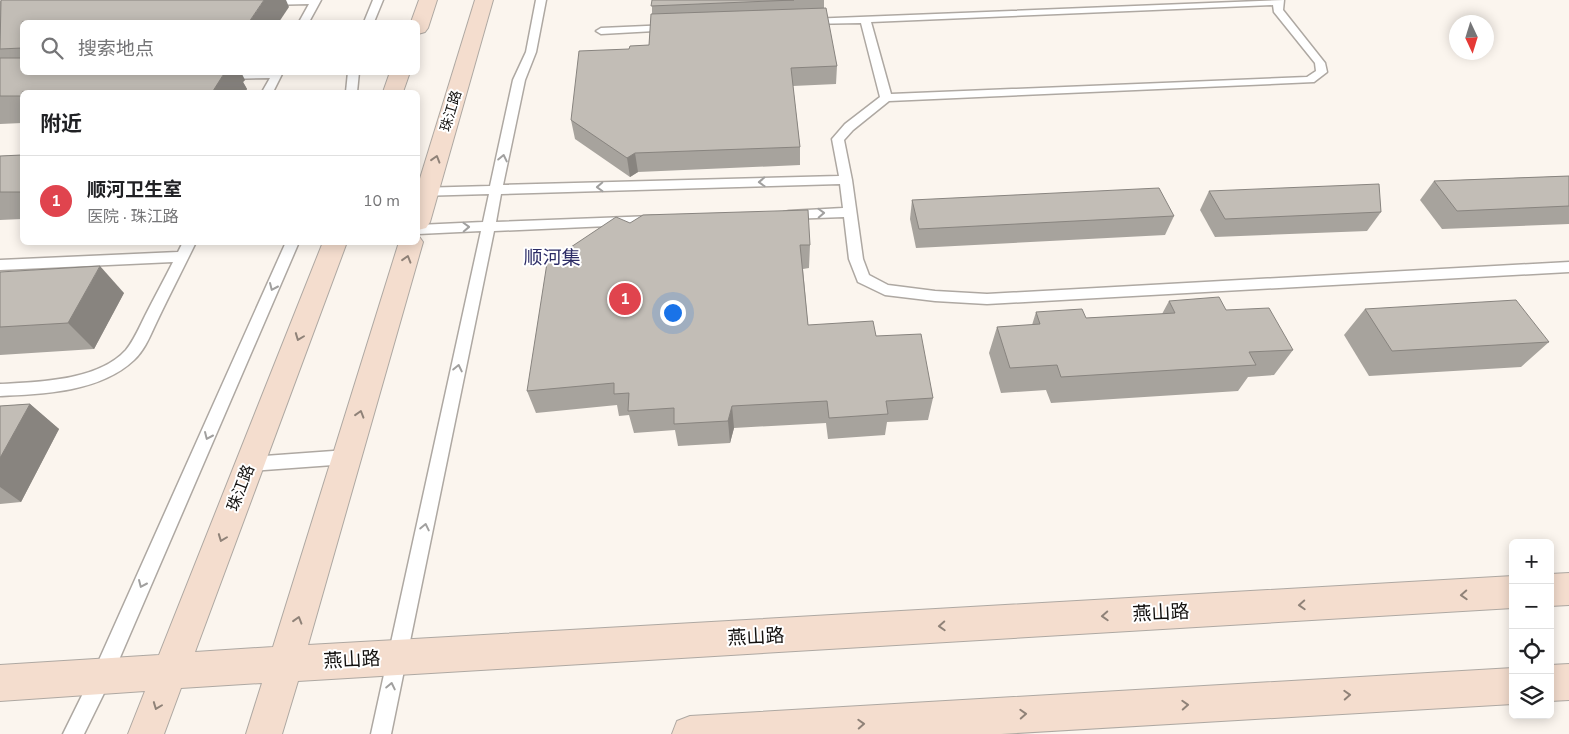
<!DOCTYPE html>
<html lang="zh">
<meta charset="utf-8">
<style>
body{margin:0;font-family:"Nunito Sans","Noto Sans SC",sans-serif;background:#f6f6f6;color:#202124}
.controls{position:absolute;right:15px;bottom:15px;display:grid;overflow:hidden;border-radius:8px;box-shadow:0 2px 12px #0003}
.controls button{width:45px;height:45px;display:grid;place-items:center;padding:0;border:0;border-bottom:1px solid #e0e0e0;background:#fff;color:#202124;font:25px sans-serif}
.compass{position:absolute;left:1449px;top:15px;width:45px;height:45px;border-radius:50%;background:#fff;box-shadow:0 2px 12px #0003;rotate:176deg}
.you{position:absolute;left:672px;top:312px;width:18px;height:18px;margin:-12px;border:4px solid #fff;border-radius:50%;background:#1a73e8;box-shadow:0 0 0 8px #1a73e833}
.badge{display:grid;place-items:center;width:32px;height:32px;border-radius:50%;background:#5653ca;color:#fff;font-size:16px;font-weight:700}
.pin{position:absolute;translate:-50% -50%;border:2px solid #fff;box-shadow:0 1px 5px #0006}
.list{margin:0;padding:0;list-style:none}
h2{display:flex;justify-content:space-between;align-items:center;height:65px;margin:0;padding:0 20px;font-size:21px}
h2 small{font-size:16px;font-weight:400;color:#757577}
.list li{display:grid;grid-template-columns:32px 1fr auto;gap:15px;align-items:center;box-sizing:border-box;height:90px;padding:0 20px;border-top:1px solid #e0e0e0}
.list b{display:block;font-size:19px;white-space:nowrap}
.list p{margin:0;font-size:16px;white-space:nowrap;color:#757577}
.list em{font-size:16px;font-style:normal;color:#757577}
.icon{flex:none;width:28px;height:28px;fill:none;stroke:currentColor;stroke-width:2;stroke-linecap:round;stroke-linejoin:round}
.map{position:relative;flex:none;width:1569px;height:734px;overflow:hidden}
.search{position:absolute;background:#fff;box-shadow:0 2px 12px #0003;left:20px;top:20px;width:400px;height:55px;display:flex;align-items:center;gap:12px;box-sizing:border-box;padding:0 18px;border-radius:8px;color:#757577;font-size:19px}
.panel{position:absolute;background:#fff;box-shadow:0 2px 12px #0003;left:20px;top:90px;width:400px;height:155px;border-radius:8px}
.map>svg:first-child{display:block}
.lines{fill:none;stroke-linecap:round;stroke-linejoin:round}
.lane-casing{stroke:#aea8a2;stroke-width:3}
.secondary-casing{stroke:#aea8a2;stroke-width:2}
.lane{fill:#fff;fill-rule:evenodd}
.secondary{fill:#f4ddce;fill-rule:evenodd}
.wall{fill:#a7a39d}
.shaded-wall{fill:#88847f}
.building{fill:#c2bdb6;stroke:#88847f}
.oneway{stroke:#a1a09f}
.oneway2{stroke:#8f8278}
.labels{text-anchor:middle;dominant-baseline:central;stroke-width:4;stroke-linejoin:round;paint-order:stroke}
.far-street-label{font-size:14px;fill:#141210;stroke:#fff}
.street-label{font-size:16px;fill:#141210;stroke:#fff}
.quarter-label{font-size:19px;fill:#2c2c66;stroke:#fff}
.near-street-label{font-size:19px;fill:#141210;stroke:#fff}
</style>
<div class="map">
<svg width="1569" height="734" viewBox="0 0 1569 734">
<rect width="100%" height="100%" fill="#fbf5ee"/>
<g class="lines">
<!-- lane casing -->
<g class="lane-casing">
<g id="lane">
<polygon points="263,0 321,0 309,22 299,22 309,4 267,5 263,4"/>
<polygon points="373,0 383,0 374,22 364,22"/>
<path d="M536 0H546L536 52 525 80 503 185 839 176 832 139 845 124 880 97 861 23 805 24 804 22 805 20 809 19 1284 0 1283 10 1325 63 1327 72 1314 82 889 101 853 130 844 140 852 180 863 259 869 275 888 285 935 291 987 294 1569 262V272L987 304 935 301 885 295 858 282 849 259 844 217 789 219 784 218 783 215 784 212 789 211 843 208 840 184 501 194 496 222 653 216 658 217 659 220 658 223 653 224 494 231 391 734H371L481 231 418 234V225L483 222 489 194 418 196V188L490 186 513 80 526 52ZM1273 5 1274 12 1315 63 1316 71 1307 77 891 94 871 22Z"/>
<polygon points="669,25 673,26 674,28 673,30 601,34 596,31 601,28"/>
<polygon points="229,72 283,72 273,92 262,92 270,78 224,79 218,76 220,74"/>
<polygon points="348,72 359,72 357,92 346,92"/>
<path d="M183 242H196C184 267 171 292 159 317 152 331 146 349 134 360 100 392 44 394 0 396V384C38 382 98 381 126 350 134 340 139 328 145 316 154 298 164 280 173 262L0 270V260L178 252Z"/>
<polygon points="286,242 299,242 109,683 84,734 63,734 95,669"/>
<polygon points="347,450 353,452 355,457 353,462 347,464 250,471 244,469 242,464 244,459 250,457"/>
</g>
</g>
<!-- secondary casing -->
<g class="secondary-casing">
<g id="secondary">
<polygon points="419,0 437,0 428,28 425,32 418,34 418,22 411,22"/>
<polygon points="475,0 493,0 430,222 426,228 418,230 418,185"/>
<polygon points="390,72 410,72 403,92 383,92"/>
<polygon points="418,235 423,242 308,645 1513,576 1513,608 298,681 282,734 246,734 262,683 181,688 164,734 128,734 145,691 0,701 0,665 159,655 323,242 347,242 195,652 273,647 399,242 418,242"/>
<polygon points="1569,573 1569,605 1550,606 1550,574"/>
<polygon points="1569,664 1569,700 1550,701 1550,665"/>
<polygon points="1513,668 1513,704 1001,734 672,734 677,721 690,716"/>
</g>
</g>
<!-- lane -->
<use href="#lane" class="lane"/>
<!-- secondary -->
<use href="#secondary" class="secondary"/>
</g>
<!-- wall -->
<g class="wall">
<polygon points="652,0 824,0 824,8 837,66 836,84 793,86 800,147 800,165 638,172 630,177 575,139 571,120 629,49 649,45 652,14"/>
<polygon points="0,1 289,7 22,22 22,72 245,80 243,82 247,89 245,92 22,92 22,123 0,124"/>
<polygon points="22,155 22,219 0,220 0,156"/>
<polygon points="1569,176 1569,224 1442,229 1420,200 1434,181"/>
<polygon points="1209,191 1381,212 1367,231 1215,237 1200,210"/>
<polygon points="912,200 1174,216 1165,235 916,248 910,219"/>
<polygon points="630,223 810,245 809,268 803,269 808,325 876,336 933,398 928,420 887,422 885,435 828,439 826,423 734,428 730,443 678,446 675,430 634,433 629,415 619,416 617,405 536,413 527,391"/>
<polygon points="0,272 124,293 94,349 0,355"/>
<polygon points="1169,301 1226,310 1293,350 1274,375 1248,377 1238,391 1051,403 1046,390 1001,393 989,353 997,327 1032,325 1036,312 1086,318 1162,314"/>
<polygon points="1365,309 1549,342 1521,367 1369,376 1344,335"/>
<polygon points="30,404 59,429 21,502 0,504 0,406"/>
</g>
<!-- shaded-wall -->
<g class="shaded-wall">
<polygon points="264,0 286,0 289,7 279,22 249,22"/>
<polygon points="225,72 241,72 245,80 243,82 247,89 245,92 214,92 213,91"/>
<polygon points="635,153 638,172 630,177 627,158"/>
<polygon points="100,266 124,293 94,349 68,323"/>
<polygon points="30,404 59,429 21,502 0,487 0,458"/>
<polygon points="732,406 734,428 730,443 728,421"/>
</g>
<!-- building -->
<g class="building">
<polygon points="1,0 264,0 249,22 22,22 22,48 0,49"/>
<polygon points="652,0 794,0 651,6"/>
<polygon points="826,8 837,66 791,68 800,147 635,153 627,158 571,120 579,51 629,49 630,46 649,45 651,14"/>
<polygon points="0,58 22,58 22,72 225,72 213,91 159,92 22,92 22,96 0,96"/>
<polygon points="22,155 22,192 0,192 0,156"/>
<polygon points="1569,176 1569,206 1457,211 1434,181"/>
<polygon points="1379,184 1381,212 1225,219 1209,191"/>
<polygon points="1159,188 1174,216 919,229 912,200"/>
<polygon points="808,210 810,245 800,245 808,325 873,321 876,336 921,334 933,398 886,401 888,414 829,418 827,401 732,406 728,421 674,424 674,408 628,411 629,393 614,394 614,383 527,391 547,263 616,217 630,223 643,215"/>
<polygon points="100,266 68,323 0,327 0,272"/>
<polygon points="1219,297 1226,310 1269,308 1293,350 1249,352 1256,365 1061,377 1057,365 1010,368 997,327 1040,324 1036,312 1082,309 1086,318 1175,313 1169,301"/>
<polygon points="1516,300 1549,342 1392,351 1365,309"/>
<polygon points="30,404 0,458 0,406"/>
</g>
<!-- one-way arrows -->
<defs><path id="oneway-chevron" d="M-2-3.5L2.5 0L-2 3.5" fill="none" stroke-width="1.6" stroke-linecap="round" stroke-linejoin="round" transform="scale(1.25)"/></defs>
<g class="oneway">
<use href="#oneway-chevron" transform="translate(503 158) rotate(-78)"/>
<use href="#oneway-chevron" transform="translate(762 182) rotate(178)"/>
<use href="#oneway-chevron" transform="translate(600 187) rotate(178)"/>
<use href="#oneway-chevron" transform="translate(821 213) rotate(-2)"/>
<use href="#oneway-chevron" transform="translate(466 227) rotate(-2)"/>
<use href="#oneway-chevron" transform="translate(273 287) rotate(114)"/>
<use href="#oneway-chevron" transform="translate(458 368) rotate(-78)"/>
<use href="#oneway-chevron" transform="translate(208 436) rotate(114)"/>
<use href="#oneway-chevron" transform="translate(425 527) rotate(-78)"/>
<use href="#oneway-chevron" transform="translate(142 584) rotate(114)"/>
<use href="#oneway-chevron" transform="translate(391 686) rotate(-78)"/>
</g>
<g class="oneway2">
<use href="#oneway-chevron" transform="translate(436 159) rotate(-73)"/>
<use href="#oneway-chevron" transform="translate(407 259) rotate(-73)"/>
<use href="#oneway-chevron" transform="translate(299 337) rotate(111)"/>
<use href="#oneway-chevron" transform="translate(360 414) rotate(-73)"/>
<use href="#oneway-chevron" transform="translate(222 538) rotate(111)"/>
<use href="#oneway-chevron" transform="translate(1464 595) rotate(177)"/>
<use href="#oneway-chevron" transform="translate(1302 605) rotate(177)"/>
<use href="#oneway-chevron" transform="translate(1105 616) rotate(177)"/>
<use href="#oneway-chevron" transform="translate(298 620) rotate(-73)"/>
<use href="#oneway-chevron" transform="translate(942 626) rotate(177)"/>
<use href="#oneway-chevron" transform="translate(1347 695) rotate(-3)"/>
<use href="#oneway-chevron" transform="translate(1185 705) rotate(-3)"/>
<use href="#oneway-chevron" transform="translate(157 706) rotate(111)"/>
<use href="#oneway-chevron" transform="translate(1023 714) rotate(-3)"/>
<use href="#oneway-chevron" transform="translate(861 724) rotate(-3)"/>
</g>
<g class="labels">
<!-- far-street labels -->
<g class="far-street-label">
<text transform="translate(451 111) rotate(-73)">珠江路</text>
</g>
<!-- street labels -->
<g class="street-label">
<text transform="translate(241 488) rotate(-69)">珠江路</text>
</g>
<!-- quarter labels -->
<g class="quarter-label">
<text x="552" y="258">顺河集</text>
</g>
<!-- near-street labels -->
<g class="near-street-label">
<text transform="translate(1161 613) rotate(-3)">燕山路</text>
<text transform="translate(756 637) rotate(-3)">燕山路</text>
<text transform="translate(352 660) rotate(-3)">燕山路</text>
</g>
</g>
</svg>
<div class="controls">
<button>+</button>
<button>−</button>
<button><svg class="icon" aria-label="locate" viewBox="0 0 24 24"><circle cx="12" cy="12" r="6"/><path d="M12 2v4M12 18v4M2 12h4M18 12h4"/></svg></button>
<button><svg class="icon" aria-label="layers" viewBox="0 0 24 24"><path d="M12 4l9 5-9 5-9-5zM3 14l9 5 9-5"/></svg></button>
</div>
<svg class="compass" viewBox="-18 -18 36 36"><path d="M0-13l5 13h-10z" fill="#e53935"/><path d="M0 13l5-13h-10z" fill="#757577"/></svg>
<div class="you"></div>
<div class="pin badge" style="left:625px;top:299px;background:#e0444e">1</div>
<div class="search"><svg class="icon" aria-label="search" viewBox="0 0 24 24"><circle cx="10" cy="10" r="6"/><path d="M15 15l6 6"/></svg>搜索地点</div>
<section class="panel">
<h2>附近<small></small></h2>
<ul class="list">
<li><span class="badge" style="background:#e0444e">1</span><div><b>顺河卫生室</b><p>医院 · 珠江路</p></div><em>10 m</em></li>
</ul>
</section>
</div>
